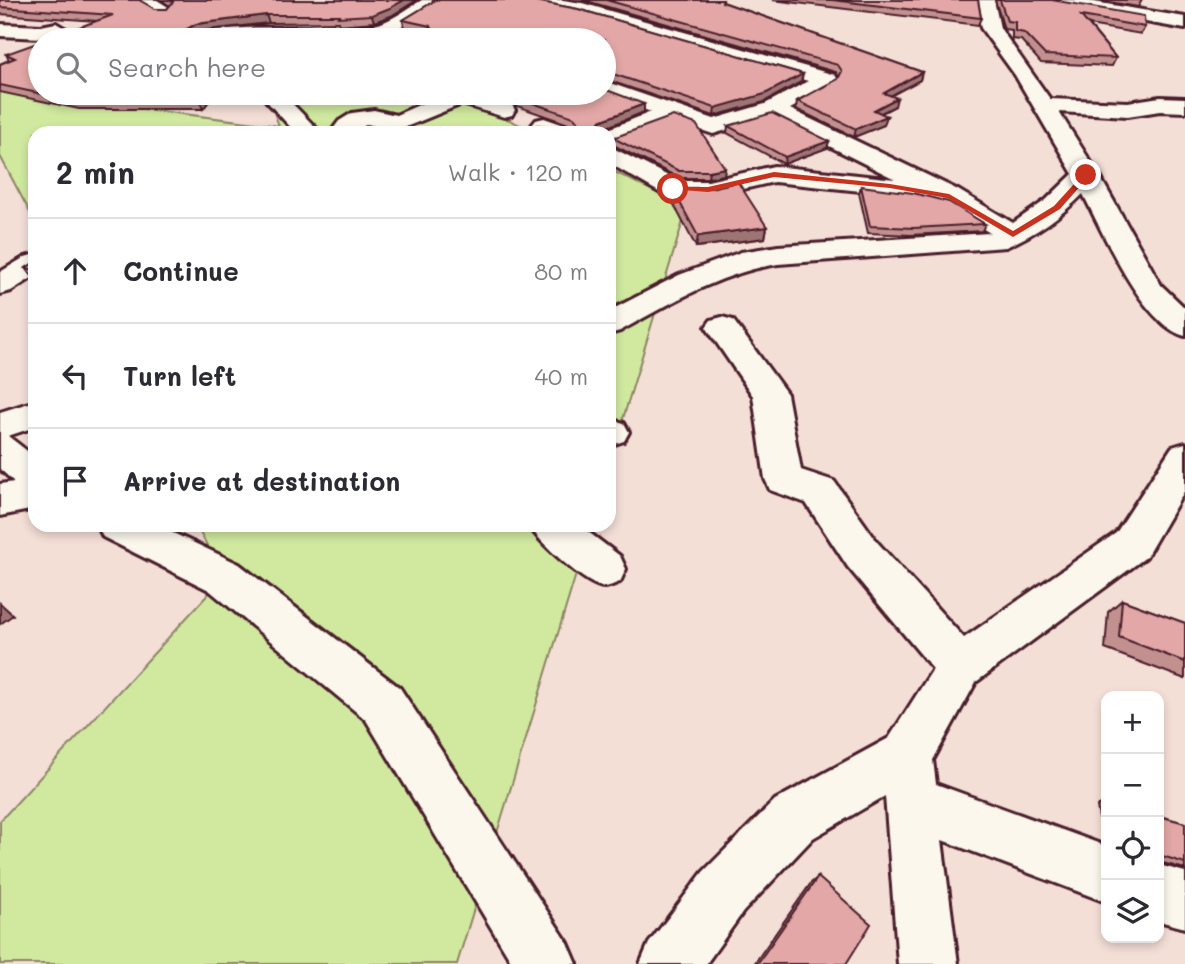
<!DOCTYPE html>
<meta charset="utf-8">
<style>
body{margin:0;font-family:Mali,sans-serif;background:#f2f2f3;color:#2b2b33}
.controls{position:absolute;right:21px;bottom:21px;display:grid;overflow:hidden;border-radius:14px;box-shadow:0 4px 10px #0003}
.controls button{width:63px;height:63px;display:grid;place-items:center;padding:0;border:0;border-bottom:2px solid #e1e1e2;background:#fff;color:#2b2b33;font:35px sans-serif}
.stop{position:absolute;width:21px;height:21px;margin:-16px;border:5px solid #c8321e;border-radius:50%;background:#fff}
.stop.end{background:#c8321e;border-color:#fff;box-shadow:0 2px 7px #0008}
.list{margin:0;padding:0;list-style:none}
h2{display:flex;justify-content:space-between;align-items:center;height:91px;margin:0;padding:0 28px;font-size:30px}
h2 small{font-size:23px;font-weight:400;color:#7c7c81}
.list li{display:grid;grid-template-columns:46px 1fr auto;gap:21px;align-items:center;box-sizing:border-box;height:105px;padding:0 28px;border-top:2px solid #e1e1e2}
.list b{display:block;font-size:26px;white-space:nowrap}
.list em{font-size:23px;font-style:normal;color:#7c7c81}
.icon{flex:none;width:38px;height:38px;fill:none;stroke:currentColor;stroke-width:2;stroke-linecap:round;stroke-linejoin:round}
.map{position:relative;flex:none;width:1185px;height:964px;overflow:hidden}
.search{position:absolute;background:#fff;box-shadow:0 4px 10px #0003;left:28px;top:28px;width:588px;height:77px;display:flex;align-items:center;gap:18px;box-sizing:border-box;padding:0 24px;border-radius:38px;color:#7c7c81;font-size:26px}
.panel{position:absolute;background:#fff;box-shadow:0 4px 10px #0003;left:28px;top:126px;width:588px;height:406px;border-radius:21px}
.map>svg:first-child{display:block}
.green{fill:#d0e99f;stroke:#8d8465;stroke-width:2}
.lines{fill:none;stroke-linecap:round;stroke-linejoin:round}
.minor-casing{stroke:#4a1f2b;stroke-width:6}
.minor{fill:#fbf7ec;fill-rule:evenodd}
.wall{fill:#c2908f;stroke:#4a1f2b;stroke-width:2}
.shaded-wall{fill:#9e7574;stroke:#4a1f2b;stroke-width:2}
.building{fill:#e2a7a6;stroke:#4a1f2b;stroke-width:2}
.route{fill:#c8321e}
</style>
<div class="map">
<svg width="1185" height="964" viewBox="0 0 1185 964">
<rect width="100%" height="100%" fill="#f4dfd7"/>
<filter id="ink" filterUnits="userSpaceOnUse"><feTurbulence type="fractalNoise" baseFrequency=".0143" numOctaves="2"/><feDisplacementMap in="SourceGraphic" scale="14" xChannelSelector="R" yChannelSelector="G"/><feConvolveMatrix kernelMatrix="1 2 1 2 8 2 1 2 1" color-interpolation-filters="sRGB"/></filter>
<g filter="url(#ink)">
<!-- green -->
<g class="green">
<polygon points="0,91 279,126 267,93 468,93 465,98 536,133 35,133 35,222 0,156"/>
<polygon points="609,169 687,208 609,465"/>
<polygon points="196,525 591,525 457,964 0,964 0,821 224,577"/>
</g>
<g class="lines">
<!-- minor casing -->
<g class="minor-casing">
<g id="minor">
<polygon points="134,0 157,0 173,10 170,14 158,14"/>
<path d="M422 0H444L397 29 431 36 434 40H396L379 37 189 40C205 19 344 32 374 25 390 22 408 8 422 0Z"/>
<path d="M525 0H563L582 3 835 75 838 80 835 85 790 109 958 190 1013 223 1046 200 1073 174 1015 75 981 28 976 0H994L1000 28 1050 99 1128 102 1160 97 1185 98V112L1160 111 1128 116 1059 112 1099 175 1161 285 1185 308V336C1142 325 1103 232 1083 194 1060 217 1036 234 1006 247L778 264C720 273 671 303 620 331L609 334V311L679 275 741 252 778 246 990 233 941 203 890 194 774 182 708 197H673L664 195 609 163V146L678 181H708L774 166 895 179 771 117 713 134 672 120 609 144V133L601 132 651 112 599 93H604V81L714 119 765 104 808 81 579 14 528 4Z"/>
<polygon points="1041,0 1082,0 1185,17 1185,29 1050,5"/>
<polygon points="56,23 66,29 63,33 41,38 0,36 0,24 41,26"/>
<polygon points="259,93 282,93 321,133 296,133"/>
<polygon points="446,93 473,93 512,105 515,110 512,115 504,117 462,104 396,131 367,124 354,133 330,133 339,121 352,113 374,110 396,115"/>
<path d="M544 118 573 128 577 133C563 133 541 138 532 125L536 120Z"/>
<polygon points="35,254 35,276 11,291 0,294 0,272 25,257"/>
<polygon points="722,317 733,320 787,394 801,470 834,481 878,543 964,638 1116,533 1172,447 1185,443 1185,490 1146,557 976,682 933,760 936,784 1106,846 1106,902 942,840 958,964 898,964 885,796 813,838 743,912 706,964 640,964 649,943 703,872 775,800 889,738 933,669 848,567 806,503 770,490 765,479 753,396 706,327 711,320"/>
<polygon points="35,401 35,427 8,436 35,457 35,509 0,516 0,484 14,482 0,469 0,412"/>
<polygon points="609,419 624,423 629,432 624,441 609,446"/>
<polygon points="97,525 156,525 239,564 400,688 568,943 577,964 513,964 366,720 209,590 103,537"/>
<path d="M529 525H579L620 556 626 569 620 582C616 583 609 587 604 587 586 586 537 540 529 525Z"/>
<polygon points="1159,865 1185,872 1185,928 1159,921"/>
</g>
</g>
<!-- minor -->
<use href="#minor" class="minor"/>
</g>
<!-- wall -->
<g class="wall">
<polygon points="0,0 155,9 167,9 170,6 161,0 417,0 391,16 374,22 339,25 339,22 269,23 199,31 194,34 251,34 254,40 44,40 97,21 0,14"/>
<polygon points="436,0 530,0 578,9 803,74 801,82 764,102 714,116 604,79 604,40 326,40 330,33 432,34 404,28 403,20"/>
<polygon points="574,0 723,0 723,2 922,72 920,80 891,95 895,106 880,114 884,125 854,137 796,109 797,101 838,79 839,77 836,72 583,0"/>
<polygon points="772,0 978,0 981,18 978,25"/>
<polygon points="995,0 1052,0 1145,27 1141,34 1089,25 1116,58 1112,66 1041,63 1021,40 1012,39 1012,30 1004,29"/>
<polygon points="1098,0 1142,0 1138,7"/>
<polygon points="6,54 215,93 203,109 79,109 0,92 0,64 9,60"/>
<polygon points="480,93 604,93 644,112 606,127 559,128 576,127 574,126"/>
<polygon points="728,126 829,141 827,148 784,164 727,133"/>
<polygon points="613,138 725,168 724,175 708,178 679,178 613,145"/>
<polygon points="861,186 985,224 982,231 911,235 868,233 859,193"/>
<polygon points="672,188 767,227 765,238 696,247 671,199"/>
<polygon points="35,262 35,280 26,268"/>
<polygon points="1122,600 1185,623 1185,679 1105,649 1108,612"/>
<polygon points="1105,802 1106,802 1106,845 1103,842 1097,806"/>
<polygon points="1159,816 1185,823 1185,869 1159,862"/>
<polygon points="818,877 846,964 754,964 811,883"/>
</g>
<!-- shaded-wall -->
<g class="shaded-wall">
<polygon points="404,0 417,0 391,16 374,22 372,15"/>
<polygon points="266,15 269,23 199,31 188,38 184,34 185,30 196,24"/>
<polygon points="251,34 254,40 247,40"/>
<polygon points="922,72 920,80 881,101 884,93"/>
<polygon points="803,74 801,82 764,102 714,116 715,108"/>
<polygon points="205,93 215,93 203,109 199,100"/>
<polygon points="897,98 895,106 871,118 874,110"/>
<polygon points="644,104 644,112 600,130 599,125 600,121"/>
<polygon points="887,116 884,125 854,137 856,129"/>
<polygon points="829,141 827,148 784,164 785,157"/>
<polygon points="725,168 724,175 708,178 709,171"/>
<polygon points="767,227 765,238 696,247 698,236"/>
<polygon points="0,603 13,615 0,624"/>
</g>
<!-- building -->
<g class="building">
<polygon points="0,0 139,0 155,9 167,9 173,2 169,0 404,0 390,8 372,15 338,17 339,15 266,15 196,24 185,30 184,34 251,34 247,40 44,40 113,15 0,7"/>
<polygon points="436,0 530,0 578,9 803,74 765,94 715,108 604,71 604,40 386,40 377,39 376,40 326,40 330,33 435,34 430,26 403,20"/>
<polygon points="606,0 723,0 722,2 922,72 884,93 897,98 874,110 887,116 856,129 797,101 838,79 842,71 838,65"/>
<polygon points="832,0 978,0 981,18"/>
<polygon points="1000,0 1052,0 1144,16 1145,27 1081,16 1116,58 1045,55 1024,33 1015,31 1015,22 1007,21"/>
<polygon points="40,42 40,93 205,93 199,100 75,101 0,85 0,64 15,58 6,54"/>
<polygon points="604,89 644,104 600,121 599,125 606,127 606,133 520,133 537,125 559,128 577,127 579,123 574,117 503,93 604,93"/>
<polygon points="772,113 829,141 785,157 728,126"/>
<polygon points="673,116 696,124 725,168 709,171 679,171 613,138"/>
<polygon points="738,182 767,227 698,236 672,188 710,188"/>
<polygon points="861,186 913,193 949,202 985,224 914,228 870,226"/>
<polygon points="35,262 35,270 26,268"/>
<polygon points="1122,600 1185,623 1185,662 1119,637"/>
<polygon points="1159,816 1185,823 1185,863 1159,855"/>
<polygon points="818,877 871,924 846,964 757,964"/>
</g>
</g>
<!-- route -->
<polygon class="route" points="774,172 890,184 949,194 1013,231 1054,206 1084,173 1090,175 1060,209 1013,237 947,198 890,188 774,177 708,192 669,189 673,187 708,187"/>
</svg>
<div class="controls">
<button>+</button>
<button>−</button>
<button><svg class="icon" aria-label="locate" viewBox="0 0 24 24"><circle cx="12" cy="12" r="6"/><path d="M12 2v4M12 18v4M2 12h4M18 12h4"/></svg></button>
<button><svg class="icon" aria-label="layers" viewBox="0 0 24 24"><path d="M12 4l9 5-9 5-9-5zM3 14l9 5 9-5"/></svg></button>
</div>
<div class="stop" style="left:673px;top:189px"></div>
<div class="stop end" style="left:1086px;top:175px"></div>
<div class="search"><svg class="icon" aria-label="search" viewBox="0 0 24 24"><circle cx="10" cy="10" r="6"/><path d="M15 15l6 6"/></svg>Search here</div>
<section class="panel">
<h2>2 min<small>Walk · 120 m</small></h2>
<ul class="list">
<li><svg class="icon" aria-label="ahead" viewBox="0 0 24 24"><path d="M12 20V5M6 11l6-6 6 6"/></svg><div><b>Continue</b></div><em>80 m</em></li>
<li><svg class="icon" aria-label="left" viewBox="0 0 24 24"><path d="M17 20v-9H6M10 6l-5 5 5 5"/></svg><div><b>Turn left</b></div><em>40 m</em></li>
<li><svg class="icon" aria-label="arrive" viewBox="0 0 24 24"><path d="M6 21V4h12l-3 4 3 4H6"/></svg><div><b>Arrive at destination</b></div></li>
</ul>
</section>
</div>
